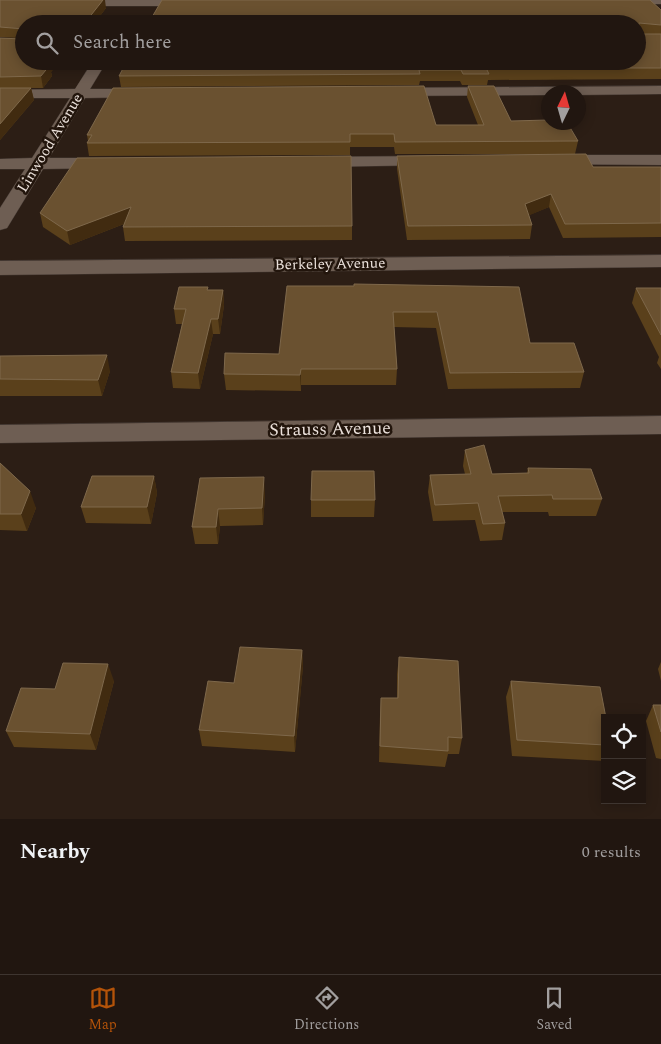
<!DOCTYPE html>
<style>
body{margin:0;font-family:Spectral,serif;background:#2d231e;color:#f1f3f6}
.controls{position:absolute;right:15px;bottom:15px;display:grid;overflow:hidden;border-radius:0px;box-shadow:0 2px 12px #0003}
.controls button{width:45px;height:45px;display:grid;place-items:center;padding:0;border:0;border-bottom:1px solid #3e3530;background:#211610;color:#f1f3f6;font:25px sans-serif}
.compass{position:absolute;left:541px;top:85px;width:45px;height:45px;border-radius:50%;background:#211610;box-shadow:0 2px 12px #0003;rotate:5deg}
.list{margin:0;padding:0;list-style:none}
h2{display:flex;justify-content:space-between;align-items:center;height:65px;margin:0;padding:0 20px;font-size:21px}
h2 small{font-size:16px;font-weight:400;color:#a29f9f}
.icon{flex:none;width:28px;height:28px;fill:none;stroke:currentColor;stroke-width:2;stroke-linecap:round;stroke-linejoin:round}
.map{position:relative;flex:none;width:661px;height:819px;overflow:hidden}
.search{position:absolute;background:#211610;box-shadow:0 2px 12px #0003;left:15px;right:15px;top:15px;height:55px;display:flex;align-items:center;gap:12px;box-sizing:border-box;padding:0 18px;border-radius:28px;color:#a29f9f;font-size:19px}
.sheet{height:155px;background:#211610}
nav{display:flex;justify-content:space-around;align-items:center;box-sizing:border-box;height:70px;border-top:1px solid #3e3530;background:#211610;font-size:14px;color:#a29f9f}
nav a{display:grid;justify-items:center;gap:2px}
nav .on{color:#b45309}
.map>svg:first-child{display:block}
.lines{fill:none;stroke-linecap:round;stroke-linejoin:round}
.minor-casing{stroke:#433832;stroke-width:1}
.minor{fill:#6e5e53;fill-rule:evenodd}
.wall{fill:#5a401b}
.shaded-wall{fill:#412b10}
.building{fill:#6a5130;stroke:#7e684b}
.labels{text-anchor:middle;dominant-baseline:central;stroke-width:5;stroke-linejoin:round;paint-order:stroke}
.far-street-label{font-size:15px;fill:#ebe1db;stroke:#22150c}
.street-label{font-size:18px;fill:#ebe1db;stroke:#22150c}
</style>
<div class="map">
<svg width="661" height="819" viewBox="0 0 661 819">
<rect width="100%" height="100%" fill="#2c1e15"/>
<g class="lines">
<!-- minor casing -->
<g class="minor-casing">
<g id="minor">
<polygon points="0,0 199,0 204,3 198,6 0,6"/>
<polygon points="609,0 661,0 661,4 614,4 610,3"/>
<polygon points="93,61 107,61 90,89 146,89 153,93 146,97 85,98 49,158 111,158 117,159 120,163 117,167 111,168 43,169 7,228 0,230 0,208 25,169 0,169 0,159 32,158 70,98 0,98 0,90 75,89"/>
<polygon points="661,86 661,94 578,95 578,92 548,92 548,95 389,96 382,92 389,88"/>
<polygon points="551,155 661,155 661,165 545,164 542,160 545,156"/>
<polygon points="433,156 439,157 442,161 439,165 314,167 308,166 305,162 308,158 314,157"/>
<polygon points="661,255 661,267 0,275 0,261"/>
<polygon points="661,416 661,434 0,443 0,425"/>
</g>
</g>
<!-- minor -->
<use href="#minor" class="minor"/>
</g>
<!-- wall -->
<g class="wall">
<polygon points="0,0 106,8 94,24 24,24 24,61 60,61 51,72 52,76 43,88 13,88 31,88 34,100 0,140 0,38 18,38 0,37"/>
<polygon points="661,10 661,79 488,80 487,85 462,85 460,81 420,81 419,85 121,87 119,76 637,24"/>
<polygon points="468,86 511,121 550,124 578,141 575,154 395,154 394,147 350,147 350,155 89,156 87,143 88,141 87,135 436,125 478,125 467,97"/>
<polygon points="397,156 593,167 661,167 661,237 563,238 549,207 529,215 532,225 530,239 407,240 397,169"/>
<polygon points="40,213 352,226 352,240 125,241 123,227 124,224 70,245 43,227"/>
<polygon points="354,286 530,343 584,372 580,388 448,389 436,328 394,327 397,369 396,385 301,385 301,391 226,390 224,374 279,354"/>
<polygon points="636,288 661,288 661,369 657,363 659,357 632,303"/>
<polygon points="208,290 223,290 224,305 220,334 213,334 200,389 173,388 171,372 182,324 176,324 174,309"/>
<polygon points="0,356 110,371 102,396 0,396"/>
<polygon points="465,450 492,474 527,473 528,468 602,499 596,516 549,516 548,512 502,512 505,523 502,540 480,541 475,520 433,521 428,492 430,475 465,474 463,466"/>
<polygon points="0,463 36,508 27,531 0,530"/>
<polygon points="154,476 157,493 151,524 86,523 81,507"/>
<polygon points="200,478 265,494 263,525 220,526 218,544 195,544 192,527"/>
<polygon points="311,500 375,500 374,517 311,517"/>
<polygon points="302,650 303,666 295,752 202,746 199,730 234,683"/>
<polygon points="399,657 462,738 459,754 448,754 445,767 379,762 380,714 381,698 397,698 397,674"/>
<polygon points="661,662 661,681 658,669"/>
<polygon points="114,681 96,750 14,747 6,731 55,689"/>
<polygon points="511,681 605,718 605,761 512,756 506,697"/>
<polygon points="653,705 661,705 661,759 656,758 646,721"/>
</g>
<!-- shaded-wall -->
<g class="shaded-wall">
<polygon points="103,0 105,0 106,8 94,24 84,24"/>
<polygon points="49,61 60,61 51,72 52,76 43,88 41,76 45,65"/>
<polygon points="31,88 34,100 0,140 0,124"/>
<polygon points="551,194 549,207 523,218 525,204"/>
<polygon points="131,207 134,220 70,245 67,231"/>
<polygon points="223,290 224,305 220,334 218,319"/>
<polygon points="211,319 213,334 200,389 198,373"/>
<polygon points="107,355 110,371 102,396 98,380"/>
<polygon points="301,369 301,391 300,375"/>
<polygon points="154,476 157,493 151,524 147,507"/>
<polygon points="264,477 265,494 263,525 262,508"/>
<polygon points="30,491 36,508 27,531 21,514"/>
<polygon points="218,509 220,526 218,544 216,527"/>
<polygon points="302,650 303,666 295,752 294,736"/>
<polygon points="108,664 114,681 96,750 90,734"/>
</g>
<!-- building -->
<g class="building">
<polygon points="0,0 103,0 84,24 24,24 24,61 49,61 45,65 50,65 41,76 0,77 0,38 22,39 24,29 0,27"/>
<polygon points="162,0 650,0 661,10 661,25 639,23 638,34 661,34 661,68 486,68 489,74 463,74 461,70 419,70 420,74 119,76 127,61 637,61 637,24 148,24"/>
<polygon points="424,86 436,125 484,125 468,86 494,86 511,121 548,120 548,122 550,124 568,124 578,141 395,142 394,134 350,134 350,142 87,143 92,135 87,135 113,88"/>
<polygon points="0,88 31,88 0,124"/>
<polygon points="586,154 593,167 661,167 661,223 565,224 551,194 525,204 532,225 408,226 397,156"/>
<polygon points="351,156 352,226 123,227 131,207 67,231 40,213 77,158"/>
<polygon points="354,284 519,287 530,343 574,343 584,372 450,373 437,312 393,312 397,369 301,369 300,375 224,374 225,353 279,354 287,286 354,286"/>
<polygon points="179,287 208,287 207,290 223,290 218,319 211,319 198,373 171,372 186,309 174,309"/>
<polygon points="636,288 661,288 661,335"/>
<polygon points="107,355 98,380 0,379 0,356"/>
<polygon points="484,445 492,474 529,473 528,468 591,469 602,499 553,499 552,495 498,496 505,523 483,524 478,503 435,505 430,475 471,474 465,450"/>
<polygon points="0,463 30,491 21,514 0,514"/>
<polygon points="312,471 374,471 375,500 311,500"/>
<polygon points="92,476 154,476 147,507 81,507"/>
<polygon points="264,477 262,508 218,509 216,527 192,527 200,478"/>
<polygon points="240,647 302,650 294,736 199,730 208,681 234,683"/>
<polygon points="399,657 458,661 462,738 448,737 448,751 380,746 381,698 398,698"/>
<polygon points="63,663 108,664 90,734 6,731 21,688 55,689"/>
<polygon points="511,681 600,687 606,718 605,718 605,745 517,740"/>
<polygon points="653,705 661,705 661,732"/>
</g>
<g class="labels">
<!-- far-street labels -->
<g class="far-street-label">
<text transform="translate(50 143) rotate(-59)">Linwood Avenue</text>
<text transform="translate(330 264) rotate(-1)">Berkeley Avenue</text>
</g>
<!-- street labels -->
<g class="street-label">
<text transform="translate(330 429) rotate(-1)">Strauss Avenue</text>
</g>
</g>
</svg>
<div class="controls">
<button><svg class="icon" aria-label="locate" viewBox="0 0 24 24"><circle cx="12" cy="12" r="6"/><path d="M12 2v4M12 18v4M2 12h4M18 12h4"/></svg></button>
<button><svg class="icon" aria-label="layers" viewBox="0 0 24 24"><path d="M12 4l9 5-9 5-9-5zM3 14l9 5 9-5"/></svg></button>
</div>
<svg class="compass" viewBox="-18 -18 36 36"><path d="M0-13l5 13h-10z" fill="#e53935"/><path d="M0 13l5-13h-10z" fill="#a29f9f"/></svg>
<div class="search"><svg class="icon" aria-label="search" viewBox="0 0 24 24"><circle cx="10" cy="10" r="6"/><path d="M15 15l6 6"/></svg>Search here</div>
</div>
<section class="sheet">
<h2>Nearby<small>0 results</small></h2>
<ul class="list">
</ul>
</section>
<nav>
<a class="on"><svg class="icon" aria-label="map" viewBox="0 0 24 24"><path d="M3 6l6-2 6 2 6-2v14l-6 2-6-2-6 2zM9 4v14M15 6v14"/></svg>Map</a>
<a><svg class="icon" aria-label="directions" viewBox="0 0 24 24"><path d="M12 3l9 9-9 9-9-9zM9 14v-3h6M13 9l2 2-2 2"/></svg>Directions</a>
<a><svg class="icon" aria-label="saved" viewBox="0 0 24 24"><path d="M7 4h10v16l-5-4-5 4z"/></svg>Saved</a>
</nav>
